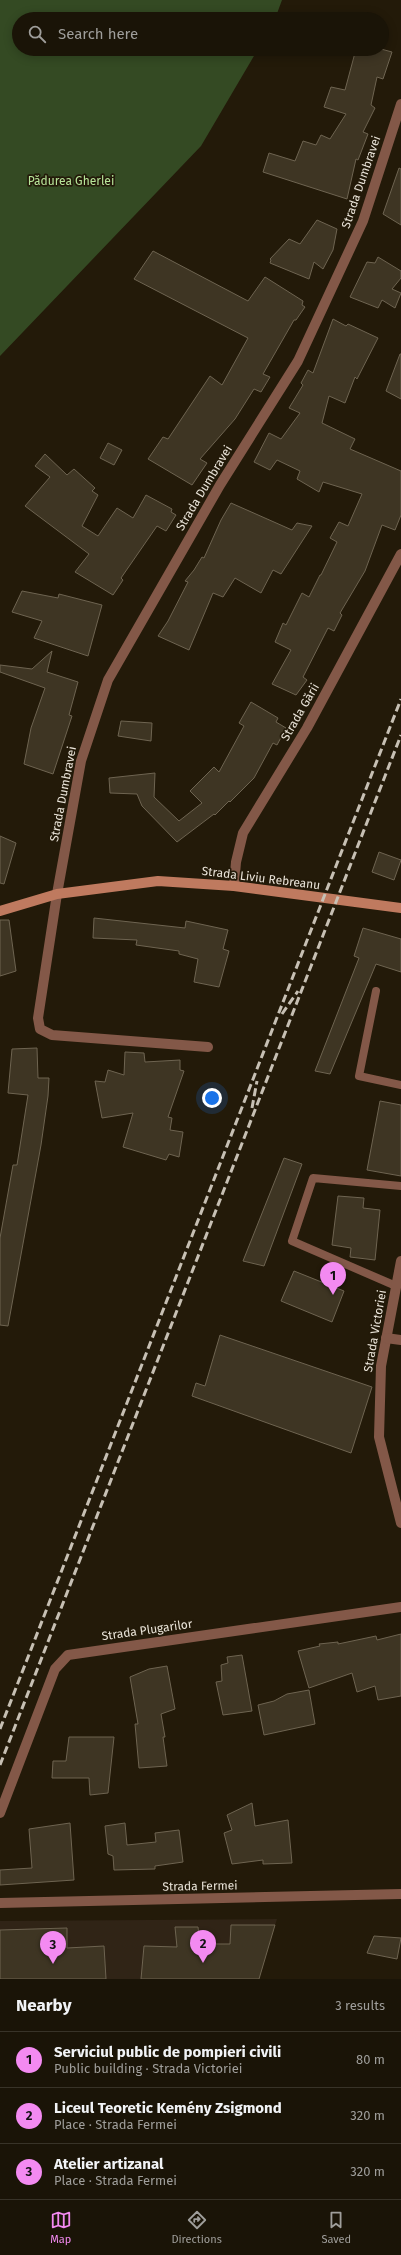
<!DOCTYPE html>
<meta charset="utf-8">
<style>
body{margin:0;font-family:"Fira Sans",sans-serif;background:#272115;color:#f1f3f6}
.you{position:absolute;left:212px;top:1098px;width:14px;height:14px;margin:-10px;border:3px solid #fff;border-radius:50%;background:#1a73e8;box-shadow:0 0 0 6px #1a73e833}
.badge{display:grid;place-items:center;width:26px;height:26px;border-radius:50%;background:#f38af1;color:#111;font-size:13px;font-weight:700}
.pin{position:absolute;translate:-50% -33px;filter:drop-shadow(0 1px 2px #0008)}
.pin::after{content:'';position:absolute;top:21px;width:14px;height:12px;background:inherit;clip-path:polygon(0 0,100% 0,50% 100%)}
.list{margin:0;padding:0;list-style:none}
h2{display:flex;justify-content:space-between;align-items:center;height:52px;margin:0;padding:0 16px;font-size:17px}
h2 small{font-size:13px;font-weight:400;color:#9f9e9b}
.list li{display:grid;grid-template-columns:26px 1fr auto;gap:12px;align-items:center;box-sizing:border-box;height:56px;padding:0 16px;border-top:1px solid #383328}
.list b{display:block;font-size:15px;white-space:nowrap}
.list p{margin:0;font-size:13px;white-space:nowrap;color:#9f9e9b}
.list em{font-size:13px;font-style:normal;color:#9f9e9b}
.icon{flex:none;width:22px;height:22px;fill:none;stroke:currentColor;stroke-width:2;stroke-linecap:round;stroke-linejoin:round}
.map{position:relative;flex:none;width:401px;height:1979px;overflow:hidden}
.search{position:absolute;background:#1a1407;box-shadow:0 2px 10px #0003;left:12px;right:12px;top:12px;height:44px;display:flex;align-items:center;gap:10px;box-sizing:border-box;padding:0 14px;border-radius:22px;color:#9f9e9b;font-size:15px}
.sheet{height:220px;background:#1a1407}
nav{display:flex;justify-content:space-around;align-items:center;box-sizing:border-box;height:56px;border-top:1px solid #383328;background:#1a1407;font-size:11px;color:#9f9e9b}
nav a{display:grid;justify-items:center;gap:2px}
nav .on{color:#f38af1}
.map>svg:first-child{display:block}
.education{fill:#302416}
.green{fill:#344a23}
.building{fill:#3e3523;stroke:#6e6451}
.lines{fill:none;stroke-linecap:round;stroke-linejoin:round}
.service{stroke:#835848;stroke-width:8}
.minor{stroke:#835848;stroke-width:10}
.tertiary{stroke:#835848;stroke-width:10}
.secondary{stroke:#bf7a5f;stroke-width:10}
.rail{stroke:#c7c0b4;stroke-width:3;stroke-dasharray:8 4;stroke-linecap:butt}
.labels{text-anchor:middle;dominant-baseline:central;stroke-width:3.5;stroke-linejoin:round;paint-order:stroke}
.park-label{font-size:12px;fill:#b7e499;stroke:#231a09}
.street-label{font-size:12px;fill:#eae4d9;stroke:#231a09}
</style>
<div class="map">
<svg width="401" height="1979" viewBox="0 0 401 1979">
<rect width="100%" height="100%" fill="#231a09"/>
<!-- education -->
<polygon class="education" points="277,1919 259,1979 0,1979 0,1921"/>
<!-- green -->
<polygon class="green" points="0,0 282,0 275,19 19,19 19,49 258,49 201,146 0,356"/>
<!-- building -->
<g class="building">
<polygon points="356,49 381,49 392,52 383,79 377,77 371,105 375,108 363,132 368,134 358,160 356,159 347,199 263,172 269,153 295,161 303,141 316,145 321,135 330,139 346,114 324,107 331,87 345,90"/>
<polygon points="399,168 401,169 401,225 383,214"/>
<polygon points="317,220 337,229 333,250 323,269 314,262 309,279 270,263 271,260 270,259 289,239 300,244"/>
<polygon points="153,251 248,301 265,277 303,301 302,305 305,307 296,320 294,320 263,374 270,377 261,392 254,389 235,419 200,459 207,463 192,485 148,459 163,437 168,439 210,376 222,385 248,338 134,279"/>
<polygon points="378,257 401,271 401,278 392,289 401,293 395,308 382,300 378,308 350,297 367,262 375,263"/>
<polygon points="333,319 346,326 348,324 378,338 357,379 355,377 345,403 329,396 322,423 355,439 350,449 401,471 401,515 395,530 382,525 365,571 340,613 342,615 334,631 328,628 303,677 307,680 296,695 272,684 291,650 275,642 283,623 286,625 302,593 309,597 320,575 321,575 337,542 330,538 339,522 348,526 362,494 323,482 319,492 297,479 300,471 277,460 270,470 254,462 269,433 281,439 300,413 289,408 303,385 301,383 308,370 313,373"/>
<polygon points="400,354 401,354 401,399 386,391"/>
<polygon points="108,443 122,450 114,465 100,458"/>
<polygon points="45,454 67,475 74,469 95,488 92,491 98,495 82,526 98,536 117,508 133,518 146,495 172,509 171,512 176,515 166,531 157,526 121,578 123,580 113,595 75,572 89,554 25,506 50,477 35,466"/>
<polygon points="231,503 292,530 297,523 312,526 281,574 273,570 261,593 235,578 223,597 213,593 189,650 158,636 168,621 188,582 185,581 194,570 202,557 204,558 221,520"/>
<polygon points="22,591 58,598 59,594 102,605 88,656 34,638 42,621 12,612"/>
<polygon points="52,651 47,672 78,682 69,715 72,716 53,774 24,764 31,728 45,688 0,672 0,665 32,669"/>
<polygon points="251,702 278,718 276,722 286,728 277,745 273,743 254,778 230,802 229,801 215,815 214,814 177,842 142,806 137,794 110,793 109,778 155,773 154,797 179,821 202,803 190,791 214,767 219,772 244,726 239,723"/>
<polygon points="121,721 152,723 151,741 118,736"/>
<polygon points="0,836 16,843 4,884 0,883"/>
<polygon points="379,852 401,860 394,880 372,872"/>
<polygon points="94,918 185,928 186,921 228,930 223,949 229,951 219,987 194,982 198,959 179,954 179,951 136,945 137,940 93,938"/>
<polygon points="0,920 9,920 16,971 0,976"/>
<polygon points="363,928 401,939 401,972 376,964 330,1074 315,1071 359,958 354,956"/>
<polygon points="37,1048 38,1078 49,1078 48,1096 41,1145 8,1326 0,1325 0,1238 13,1165 17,1165 28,1095 8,1093 12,1049"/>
<polygon points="125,1052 144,1053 145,1062 180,1060 180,1070 184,1071 168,1117 172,1118 170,1130 183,1132 179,1157 169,1154 166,1160 123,1147 133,1113 102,1118 95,1081 105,1082 108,1070 124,1075"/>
<polygon points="380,1101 401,1105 401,1176 367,1170"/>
<polygon points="284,1158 302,1164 264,1266 243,1261"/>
<polygon points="338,1196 364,1198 363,1208 380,1210 375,1260 350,1257 351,1248 332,1245"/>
<polygon points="294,1271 344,1291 332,1322 281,1301"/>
<polygon points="220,1335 372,1387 351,1453 192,1396 196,1383 205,1386"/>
<polygon points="401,1634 401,1696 378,1700 375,1686 357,1692 352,1673 309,1688 298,1651 320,1646 319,1644 338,1642 338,1644 376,1636 377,1640"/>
<polygon points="242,1655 252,1711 223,1715 216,1682 222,1681 221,1665 228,1663 227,1657"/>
<polygon points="167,1666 175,1709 161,1714 165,1737 163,1737 167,1766 139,1768 135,1724 138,1724 130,1677 149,1669"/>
<polygon points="309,1690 315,1724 264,1735 258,1705 274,1701 287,1694"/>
<polygon points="69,1737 114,1737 108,1793 90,1795 89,1778 52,1778 53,1761 66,1761"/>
<polygon points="252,1803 255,1826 288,1820 292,1863 263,1864 263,1860 232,1864 224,1833 232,1830 227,1815"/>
<polygon points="70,1823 74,1880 0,1885 0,1870 32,1868 29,1829"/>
<polygon points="125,1823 127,1845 156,1842 155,1833 179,1830 183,1862 155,1866 155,1869 114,1870 113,1856 108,1854 105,1826"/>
<polygon points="231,1925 275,1925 259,1979 141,1979 144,1946 177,1947 175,1927 198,1927 200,1944 230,1944"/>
<polygon points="67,1928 67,1948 104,1946 106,1979 0,1979 0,1930"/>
<polygon points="374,1936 401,1938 397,1959 367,1953"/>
</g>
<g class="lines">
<!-- service -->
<g class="service">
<polyline points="376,991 359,1076 401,1085"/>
<polyline points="396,1286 292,1241 313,1178 401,1186"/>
</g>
<!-- minor -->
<g class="minor">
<polyline points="208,1047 52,1035 40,1029 38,1018 57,894 81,761 108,680 220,485 298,361 363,221 401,104"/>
<polyline points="401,1261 381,1366 379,1437 401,1523"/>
<polyline points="386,1338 401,1340"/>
<polyline points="0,1813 55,1669 68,1655 401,1607"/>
<polyline points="0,1903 401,1894"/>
</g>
<!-- tertiary -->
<polyline class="tertiary" points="234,886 236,862 243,833 307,728 401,554"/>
<!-- secondary -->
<polyline class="secondary" points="0,911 57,894 158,881 234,886 401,908"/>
<!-- rail -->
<g class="rail">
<polyline points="282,1014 298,991"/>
<polyline points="252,1108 257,1081"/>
<polyline points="0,1729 401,699"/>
<polyline points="0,1765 401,735"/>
</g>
</g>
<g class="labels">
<!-- park labels -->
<g class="park-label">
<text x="71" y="181">Pădurea Gherlei</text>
</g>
<!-- street labels -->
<g class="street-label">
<text transform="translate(361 182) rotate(-71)">Strada Dumbravei</text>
<text transform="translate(204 488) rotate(-59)">Strada Dumbravei</text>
<text transform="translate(300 712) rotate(-60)">Strada Gării</text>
<text transform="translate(63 794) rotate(-79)">Strada Dumbravei</text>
<text transform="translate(261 878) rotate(7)">Strada Liviu Rebreanu</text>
<text transform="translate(375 1331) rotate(-80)">Strada Victoriei</text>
<text transform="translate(147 1630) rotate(-8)">Strada Plugarilor</text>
<text transform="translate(200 1886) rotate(-1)">Strada Fermei</text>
</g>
</g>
</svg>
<div class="you"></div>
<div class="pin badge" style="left:333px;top:1295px">1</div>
<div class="pin badge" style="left:203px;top:1963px">2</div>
<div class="pin badge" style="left:53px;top:1964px">3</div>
<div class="search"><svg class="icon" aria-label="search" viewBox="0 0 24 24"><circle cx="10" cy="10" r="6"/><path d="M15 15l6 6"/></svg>Search here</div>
</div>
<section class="sheet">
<h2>Nearby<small>3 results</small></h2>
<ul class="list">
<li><span class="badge">1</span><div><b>Serviciul public de pompieri civili</b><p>Public building · Strada Victoriei</p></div><em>80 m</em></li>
<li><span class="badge">2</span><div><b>Liceul Teoretic Kemény Zsigmond</b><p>Place · Strada Fermei</p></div><em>320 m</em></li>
<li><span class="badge">3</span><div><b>Atelier artizanal</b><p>Place · Strada Fermei</p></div><em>320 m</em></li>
</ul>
</section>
<nav>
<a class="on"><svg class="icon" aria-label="map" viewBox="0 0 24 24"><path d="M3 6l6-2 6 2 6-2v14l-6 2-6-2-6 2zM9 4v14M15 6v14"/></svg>Map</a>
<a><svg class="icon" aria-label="directions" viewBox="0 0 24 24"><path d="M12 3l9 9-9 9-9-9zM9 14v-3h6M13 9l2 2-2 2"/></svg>Directions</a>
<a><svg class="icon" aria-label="saved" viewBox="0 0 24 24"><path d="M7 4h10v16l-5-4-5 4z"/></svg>Saved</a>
</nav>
